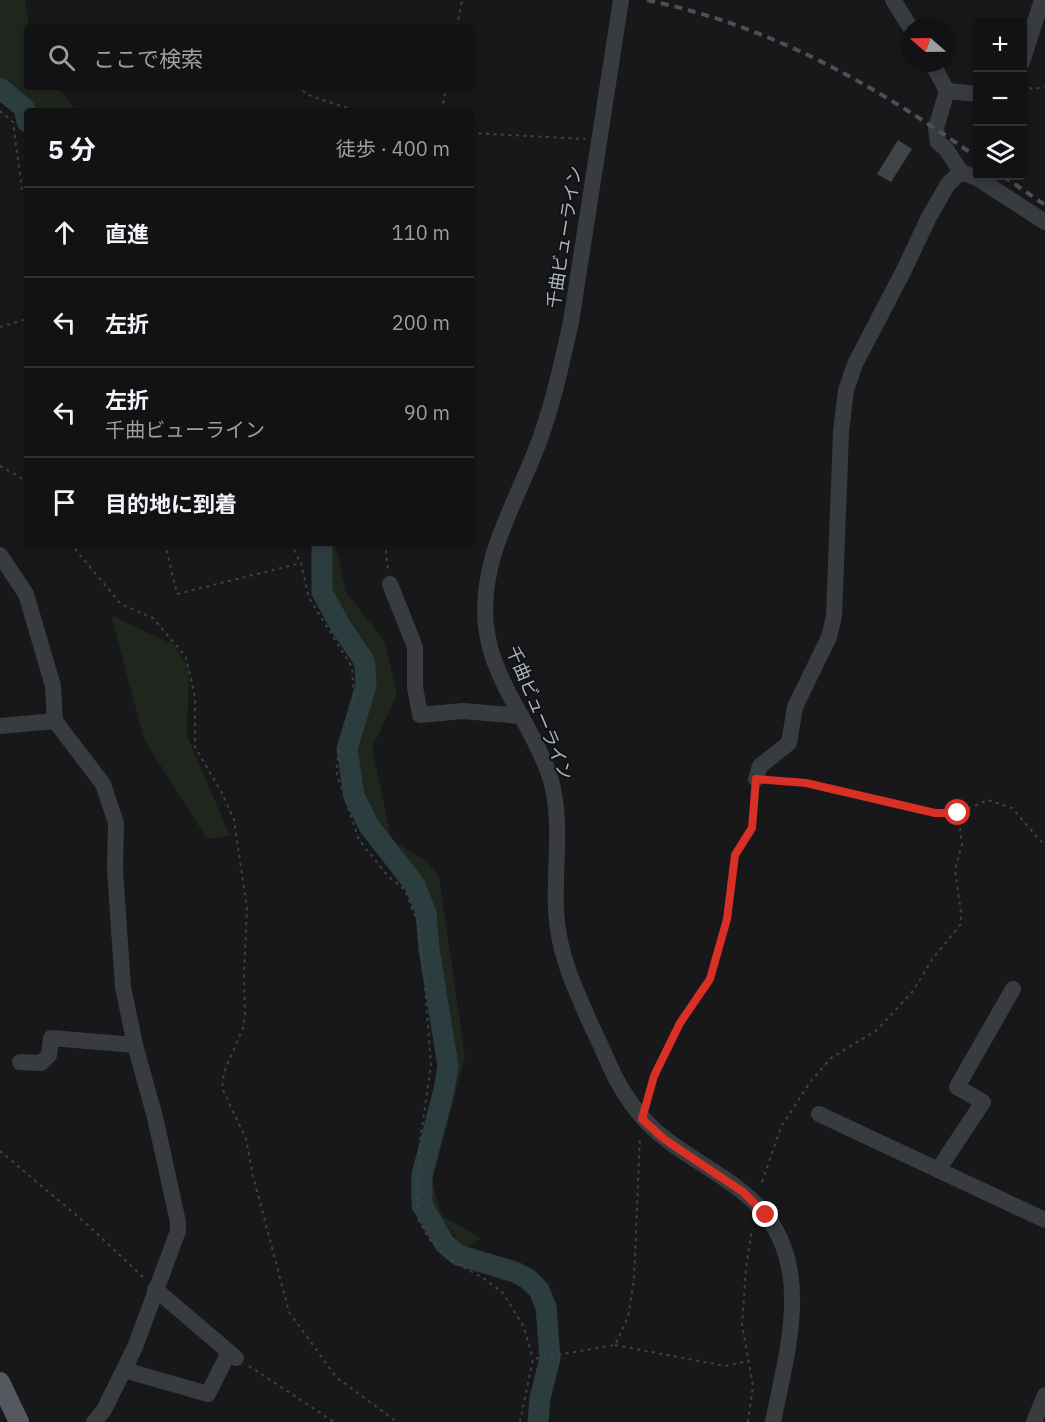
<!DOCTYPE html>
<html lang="ja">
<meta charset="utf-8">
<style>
body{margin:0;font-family:"IBM Plex Sans","Noto Sans JP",sans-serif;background:#1f2022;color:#f1f3f6}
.controls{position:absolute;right:18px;top:18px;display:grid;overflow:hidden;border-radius:6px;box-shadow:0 3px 9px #0003}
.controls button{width:54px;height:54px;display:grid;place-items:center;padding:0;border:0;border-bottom:2px solid #313234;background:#121214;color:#f1f3f6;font:30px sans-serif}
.compass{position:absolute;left:901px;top:18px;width:54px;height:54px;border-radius:50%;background:#121214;box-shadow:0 3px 9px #0003;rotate:290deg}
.stop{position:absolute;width:18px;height:18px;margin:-14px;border:4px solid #d93025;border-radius:50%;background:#fff}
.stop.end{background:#d93025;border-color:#fff;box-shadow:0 2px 6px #0008}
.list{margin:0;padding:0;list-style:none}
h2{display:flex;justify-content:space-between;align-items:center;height:78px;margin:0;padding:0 24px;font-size:26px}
h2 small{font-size:20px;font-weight:400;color:#9c9ea0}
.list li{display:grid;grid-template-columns:39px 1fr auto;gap:18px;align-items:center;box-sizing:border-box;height:90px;padding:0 24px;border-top:2px solid #313234}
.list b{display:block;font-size:22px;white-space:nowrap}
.list p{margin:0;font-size:20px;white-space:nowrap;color:#9c9ea0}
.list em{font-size:20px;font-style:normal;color:#9c9ea0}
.icon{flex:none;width:33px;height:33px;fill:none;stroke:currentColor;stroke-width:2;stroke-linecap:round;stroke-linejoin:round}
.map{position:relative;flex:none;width:1045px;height:1422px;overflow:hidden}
.search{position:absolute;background:#121214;box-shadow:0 3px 9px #0003;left:24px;top:24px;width:450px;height:66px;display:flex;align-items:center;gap:15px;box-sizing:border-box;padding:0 21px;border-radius:6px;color:#9c9ea0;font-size:22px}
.panel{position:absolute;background:#121214;box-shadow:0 3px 9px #0003;left:24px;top:108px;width:450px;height:438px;border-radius:6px}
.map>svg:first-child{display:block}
.green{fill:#1e261d}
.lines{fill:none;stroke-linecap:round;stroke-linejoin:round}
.river{stroke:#2c3d40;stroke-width:21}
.building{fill:#414447}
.path{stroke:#3e4347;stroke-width:2;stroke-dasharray:3 4.5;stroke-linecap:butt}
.minor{stroke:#383c3f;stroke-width:16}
.major{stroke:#54595f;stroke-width:20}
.rail{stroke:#4b5055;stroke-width:4;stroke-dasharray:8 6;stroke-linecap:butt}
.route{stroke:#d93025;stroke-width:8}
.labels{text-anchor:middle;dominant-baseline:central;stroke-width:4.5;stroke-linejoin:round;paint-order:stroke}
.street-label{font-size:18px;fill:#a9b4bb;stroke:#131315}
</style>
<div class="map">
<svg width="1045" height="1422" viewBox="0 0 1045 1422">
<rect width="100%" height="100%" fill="#18181a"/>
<!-- green -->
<g class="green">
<polygon points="0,0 25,0 29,27 27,27 27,87 59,87 76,111 27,111 27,126 0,77"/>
<polygon points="316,543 335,543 346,592 385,642 397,695 372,748 392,841 425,860 439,876 465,1057 432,1182 442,1216 481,1238 466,1250 429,1204 429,1159 452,1058 435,916 398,865 363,792 353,741 364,708 369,661 336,613 328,593 327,564"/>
<polygon points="111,615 174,645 189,668 187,736 230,836 207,839 144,739"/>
</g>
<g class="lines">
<!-- river -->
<g class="river">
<polyline points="0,88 24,108 27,122"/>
<polyline points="322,543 322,592 341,627 363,659 365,666 366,686 347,749 354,796 369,826 415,885 426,913 429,949 448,1066 444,1090 422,1175 422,1205 445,1244 458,1255 515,1272 528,1279 539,1290 546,1307 550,1358 540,1398 538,1422"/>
</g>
</g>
<!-- building -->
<polygon class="building" points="898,140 912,149 891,182 877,174"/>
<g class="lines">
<!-- path -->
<g class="path">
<polyline points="457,27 462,0"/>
<polyline points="296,87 311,96 356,111"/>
<polyline points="1022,87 1036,89 1045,86"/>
<polyline points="0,111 13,122 22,190 27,199"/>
<polyline points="442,111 446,87"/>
<polyline points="471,133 585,139"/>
<polyline points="0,327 27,319"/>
<polyline points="0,466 20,477 27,486"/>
<polyline points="70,543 121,604 153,618 186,657 195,697 195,747 222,793 234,820 247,908 244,974 245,1016 243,1028 224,1072 222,1088 246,1139 253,1176 289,1312 336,1377 397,1422"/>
<polyline points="165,543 177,594 301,563 309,598 352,667 354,696 340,744 336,771 359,840 388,876 405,890 418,923 424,973"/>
<polyline points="291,543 300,562"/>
<polyline points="385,543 388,569"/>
<polyline points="770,780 806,783 935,813 958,813 988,800 1012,808 1045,846"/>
<polyline points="424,973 431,1065 420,1141 417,1205 419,1221 430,1240 449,1259 483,1278 503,1293 524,1327 533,1359"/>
<polyline points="647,1101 654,1076 680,1023 710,979 727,919 735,855 752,828 755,791"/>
<polyline points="0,1151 89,1226 145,1279"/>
<polyline points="762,1182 781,1127 810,1082 831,1058 877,1030 913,991 933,958 961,924 961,912 955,870 962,844 958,813"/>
<polyline points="615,1345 725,1366 748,1361"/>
<polyline points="249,1366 334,1422"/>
<polyline points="520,1422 533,1359 615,1345 628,1317 634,1279 640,1136"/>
<polyline points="748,1422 753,1386 742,1325 746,1268 752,1230"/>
</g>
<!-- minor -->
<g class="minor">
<path d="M621 0 571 322C561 366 552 410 535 452 513 508 479 563 486 626 492 682 533 725 550 777 563 819 554 867 556 911 558 953 575 989 592 1027 600 1043 607 1060 615 1077 641 1126 665 1140 710 1169 730 1182 751 1196 766 1215 812 1275 786 1355 773 1422"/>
<polyline points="893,0 910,27"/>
<polyline points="1022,62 1042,0"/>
<polyline points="932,63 947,91 936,128 938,142 946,149 961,172 977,178 1045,222"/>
<polyline points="947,91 978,94"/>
<polyline points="0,555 26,594 53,686 55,721 103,784 116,823 115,870 123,987 135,1045 155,1117 178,1222 178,1231 135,1347 104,1410 94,1422"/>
<polyline points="390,584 415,647 415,687 420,715 463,711 521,716"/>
<polyline points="0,726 55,721"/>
<polyline points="756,779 760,766 789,743 795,707 829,637 834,616 841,432 846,390 855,364 903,272 929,217 948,184 961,172"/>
<polyline points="20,1062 41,1063 49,1055 51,1038 135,1045"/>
<polyline points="819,1114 1045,1220"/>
<polyline points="938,1170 983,1102 957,1087 1013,989"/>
<polyline points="155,1289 236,1358"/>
<polyline points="124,1370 208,1394 229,1352"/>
<polyline points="1034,1422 1045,1395"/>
</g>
<!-- major -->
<polyline class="major" points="0,1382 19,1422"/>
<!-- rail -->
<g class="rail">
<path d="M647 0C774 27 873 84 978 158"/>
<polyline points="1003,176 1045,205"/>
</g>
</g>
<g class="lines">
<!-- route -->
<polyline class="route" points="766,1215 743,1192 664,1139 642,1119 654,1076 680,1023 710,979 727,919 735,855 752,828 756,779 806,783 935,813 958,813"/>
</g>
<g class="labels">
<!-- street labels -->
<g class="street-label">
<text transform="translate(564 237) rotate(-81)">千曲ビューライン</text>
<text transform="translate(540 713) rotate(67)">千曲ビューライン</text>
</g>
</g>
</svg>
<div class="controls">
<button>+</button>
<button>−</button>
<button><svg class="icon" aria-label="layers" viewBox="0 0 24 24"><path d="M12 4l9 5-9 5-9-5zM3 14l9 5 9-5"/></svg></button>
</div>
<svg class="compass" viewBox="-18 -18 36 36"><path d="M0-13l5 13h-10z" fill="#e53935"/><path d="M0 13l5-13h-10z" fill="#9c9ea0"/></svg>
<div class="stop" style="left:958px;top:813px"></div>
<div class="stop end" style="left:766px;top:1215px"></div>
<div class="search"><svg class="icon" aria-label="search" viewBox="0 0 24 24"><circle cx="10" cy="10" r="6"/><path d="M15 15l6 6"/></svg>ここで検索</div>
<section class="panel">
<h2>5 分<small>徒歩 · 400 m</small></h2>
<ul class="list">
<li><svg class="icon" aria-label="ahead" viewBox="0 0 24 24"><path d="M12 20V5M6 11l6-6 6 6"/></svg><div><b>直進</b></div><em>110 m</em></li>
<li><svg class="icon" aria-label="left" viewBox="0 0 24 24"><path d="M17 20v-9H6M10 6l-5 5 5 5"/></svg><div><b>左折</b></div><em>200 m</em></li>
<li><svg class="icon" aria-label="left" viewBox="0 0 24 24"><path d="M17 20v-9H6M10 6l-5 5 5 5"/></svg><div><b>左折</b><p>千曲ビューライン</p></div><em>90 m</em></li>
<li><svg class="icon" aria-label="arrive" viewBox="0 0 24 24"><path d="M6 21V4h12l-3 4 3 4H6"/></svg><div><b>目的地に到着</b></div></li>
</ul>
</section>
</div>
